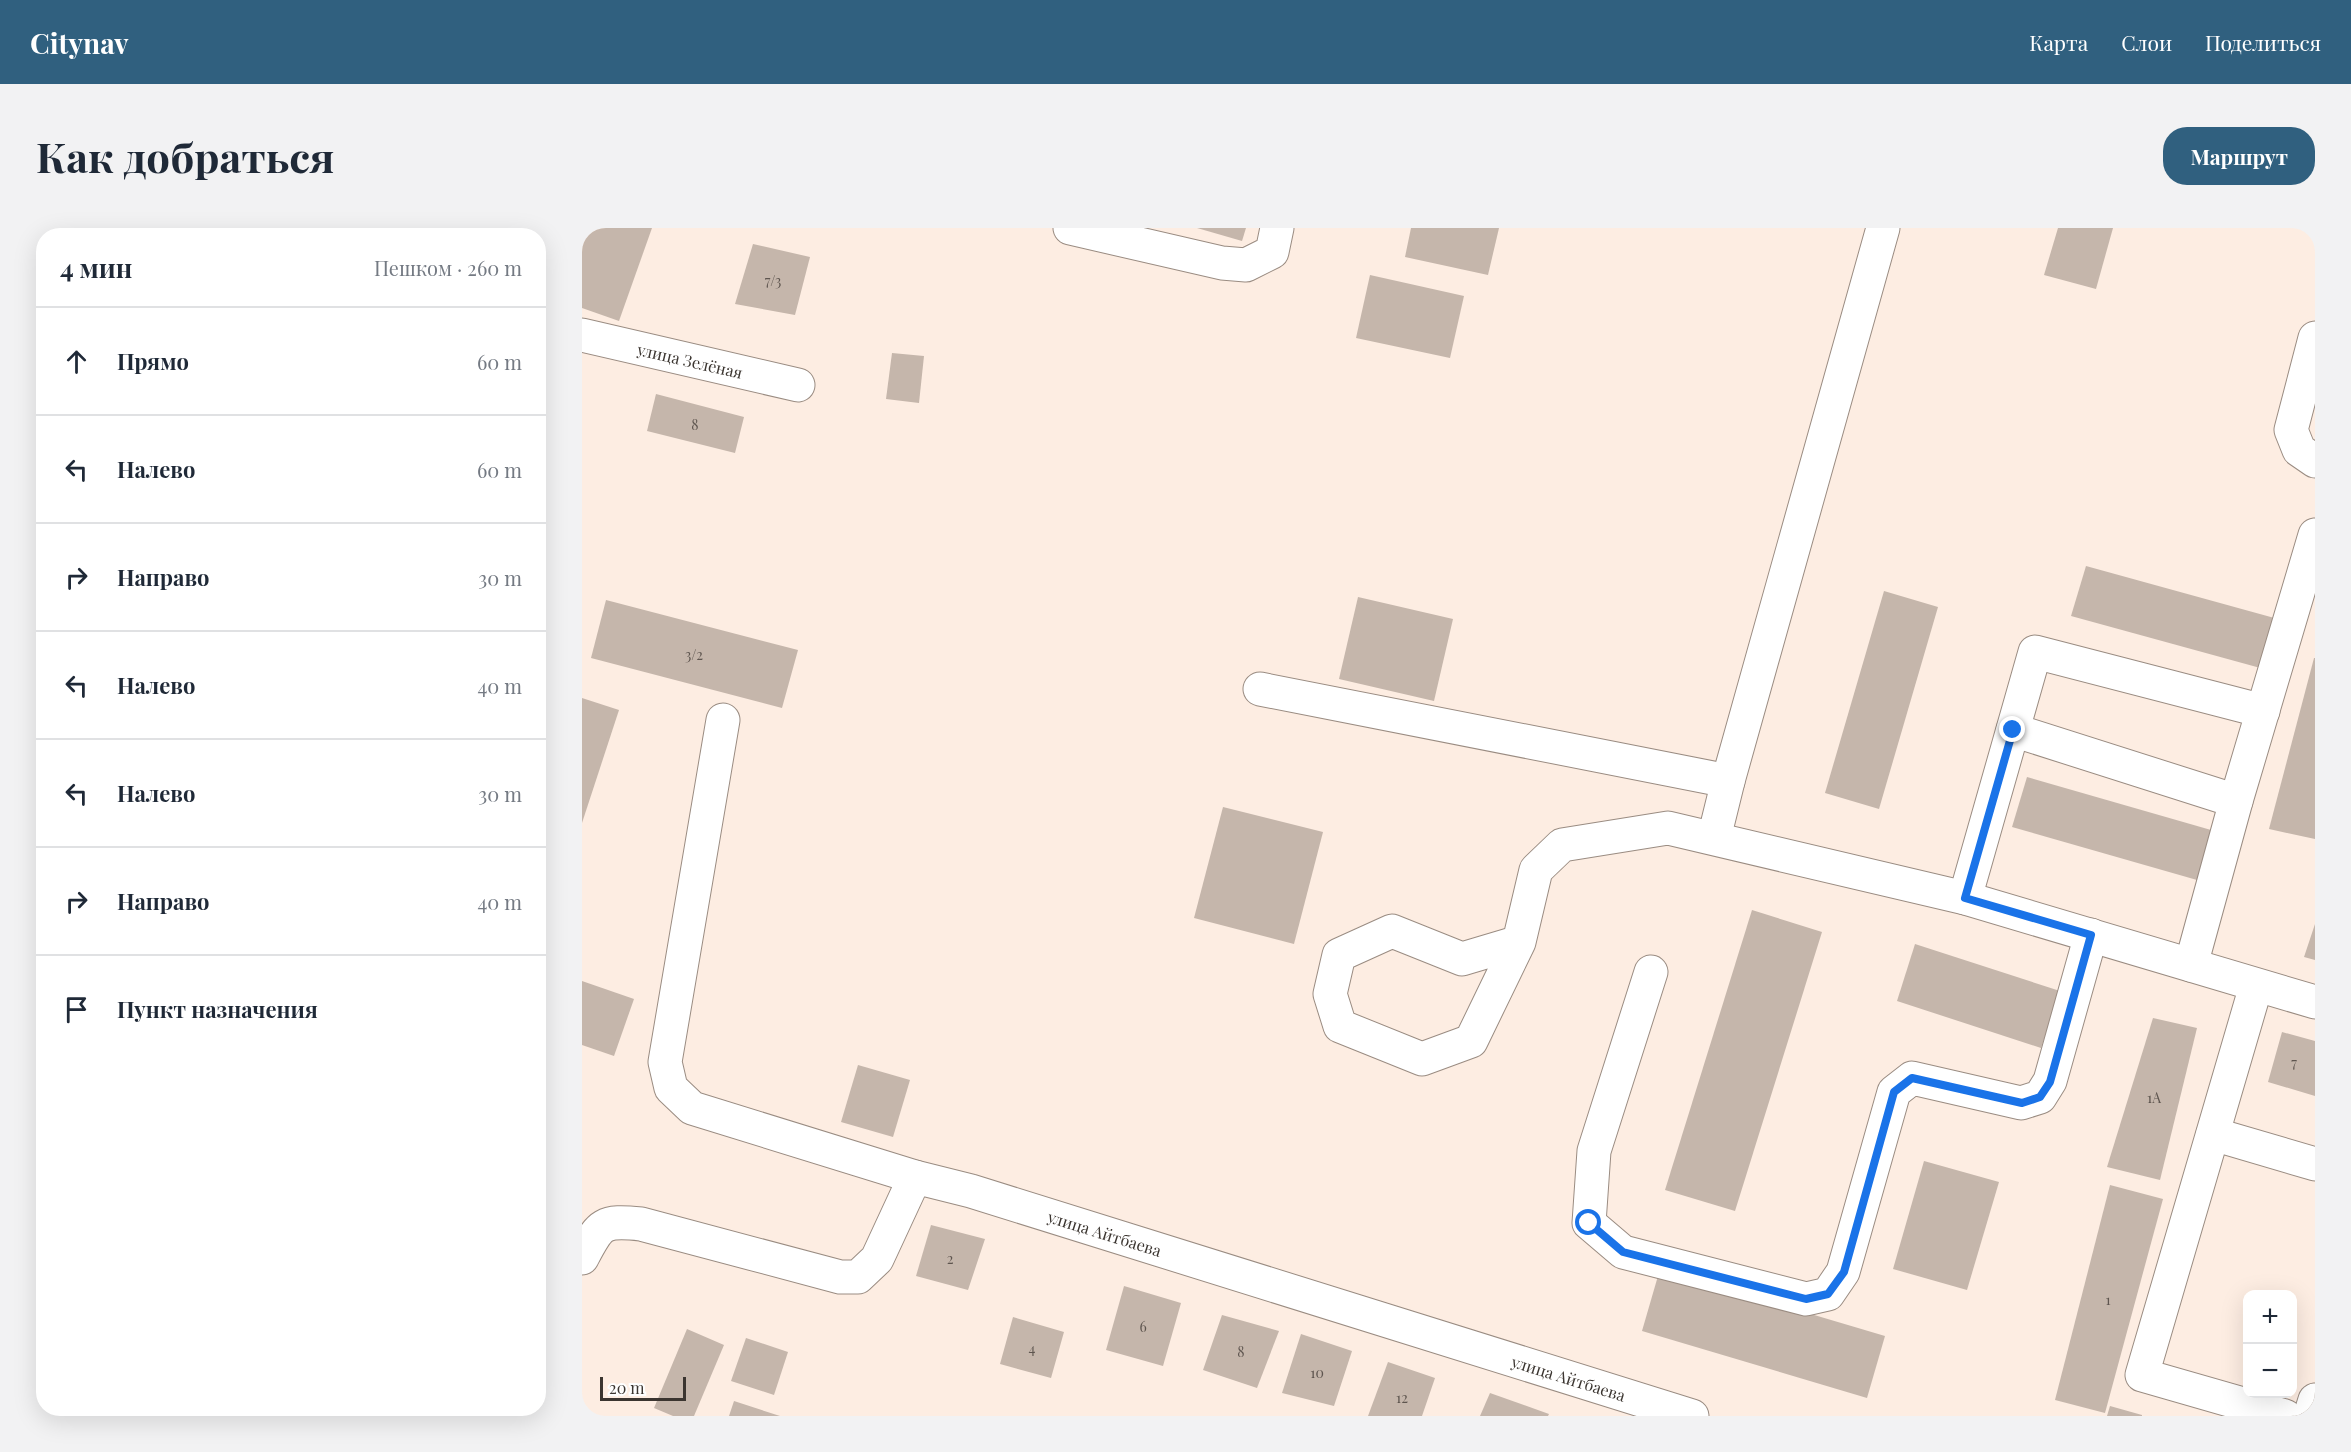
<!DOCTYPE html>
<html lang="ru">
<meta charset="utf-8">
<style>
body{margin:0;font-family:"Playfair Display",serif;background:#f2f2f3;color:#1f2937}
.controls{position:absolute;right:18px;bottom:18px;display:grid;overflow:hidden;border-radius:12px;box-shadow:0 6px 24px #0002}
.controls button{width:54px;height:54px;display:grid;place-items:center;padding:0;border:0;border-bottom:2px solid #e0e1e3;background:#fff;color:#1f2937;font:30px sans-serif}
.scale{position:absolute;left:18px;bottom:15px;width:86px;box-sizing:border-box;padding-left:6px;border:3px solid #3b3530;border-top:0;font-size:16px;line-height:21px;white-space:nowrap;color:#3b3530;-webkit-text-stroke:4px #fefefe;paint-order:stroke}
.stop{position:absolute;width:18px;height:18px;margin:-14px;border:4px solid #1a73e8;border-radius:50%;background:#fff}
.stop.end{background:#1a73e8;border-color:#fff;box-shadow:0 2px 6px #0008}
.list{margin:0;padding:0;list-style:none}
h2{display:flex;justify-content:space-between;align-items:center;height:78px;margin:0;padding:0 24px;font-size:26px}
h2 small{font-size:20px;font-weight:400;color:#747a83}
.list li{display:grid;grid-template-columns:39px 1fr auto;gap:18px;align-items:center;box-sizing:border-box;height:108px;padding:0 24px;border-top:2px solid #e0e1e3}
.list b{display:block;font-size:22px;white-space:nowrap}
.list em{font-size:20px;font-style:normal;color:#747a83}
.icon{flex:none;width:33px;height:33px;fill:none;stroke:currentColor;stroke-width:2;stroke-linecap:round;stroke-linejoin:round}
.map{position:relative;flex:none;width:1733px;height:1188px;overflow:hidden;border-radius:24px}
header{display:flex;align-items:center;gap:36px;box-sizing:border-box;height:84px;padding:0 30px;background:#30607f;color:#fff}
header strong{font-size:28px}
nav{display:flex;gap:33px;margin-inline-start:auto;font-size:21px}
.intro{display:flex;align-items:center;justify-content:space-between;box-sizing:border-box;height:144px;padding:0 36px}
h1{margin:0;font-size:42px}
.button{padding:15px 27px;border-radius:24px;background:#30607f;color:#fff;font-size:21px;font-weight:700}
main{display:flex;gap:36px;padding:0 36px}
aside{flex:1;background:#fff;border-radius:24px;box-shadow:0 6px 24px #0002}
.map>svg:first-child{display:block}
.building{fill:#c5b6ab}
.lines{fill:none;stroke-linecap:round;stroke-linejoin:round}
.minor-casing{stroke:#9a8c82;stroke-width:35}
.minor{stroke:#fff;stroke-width:33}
.route{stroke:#1a73e8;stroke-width:8}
.labels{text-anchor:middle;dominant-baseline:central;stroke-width:5;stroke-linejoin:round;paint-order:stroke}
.number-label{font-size:14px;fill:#5e554f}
.street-label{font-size:16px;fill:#3b3530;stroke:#fefefe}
</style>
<header>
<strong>Citynav</strong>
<nav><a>Карта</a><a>Слои</a><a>Поделиться</a></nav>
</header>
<div class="intro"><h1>Как добраться</h1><a class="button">Маршрут</a></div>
<main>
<aside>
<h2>4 мин<small>Пешком · 260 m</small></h2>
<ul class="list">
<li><svg class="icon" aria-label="ahead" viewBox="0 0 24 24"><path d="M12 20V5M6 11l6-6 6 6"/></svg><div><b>Прямо</b></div><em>60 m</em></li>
<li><svg class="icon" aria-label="left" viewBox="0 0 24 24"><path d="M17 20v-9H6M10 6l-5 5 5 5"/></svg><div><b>Налево</b></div><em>60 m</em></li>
<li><svg class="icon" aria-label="right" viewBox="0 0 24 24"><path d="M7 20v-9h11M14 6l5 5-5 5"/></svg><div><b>Направо</b></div><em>30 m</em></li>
<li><svg class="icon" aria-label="left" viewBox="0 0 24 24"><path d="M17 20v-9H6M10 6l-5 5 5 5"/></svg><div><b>Налево</b></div><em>40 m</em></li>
<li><svg class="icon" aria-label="left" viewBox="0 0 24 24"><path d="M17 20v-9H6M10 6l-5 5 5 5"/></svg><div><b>Налево</b></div><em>30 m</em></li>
<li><svg class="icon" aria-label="right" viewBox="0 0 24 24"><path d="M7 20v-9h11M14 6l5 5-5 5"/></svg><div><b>Направо</b></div><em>40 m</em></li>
<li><svg class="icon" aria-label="arrive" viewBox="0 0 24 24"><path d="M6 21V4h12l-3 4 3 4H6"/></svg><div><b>Пункт назначения</b></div></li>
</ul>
</aside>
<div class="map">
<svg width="1733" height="1188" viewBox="0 0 1733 1188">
<rect width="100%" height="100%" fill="#fdede2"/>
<!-- building -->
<g class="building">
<polygon points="3,0 70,0 37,93 0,80 0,9"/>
<polygon points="615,0 664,0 660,13"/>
<polygon points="829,0 917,0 906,47 823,29"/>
<polygon points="1476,0 1531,0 1514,61 1462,47"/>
<polygon points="171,16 228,29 213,87 153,76"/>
<polygon points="788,47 882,68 868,130 774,110"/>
<polygon points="310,125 342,128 337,175 304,171"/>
<polygon points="74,166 162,189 153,225 65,203"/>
<polygon points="1504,338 1696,391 1682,441 1489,388"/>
<polygon points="1302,363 1356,379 1297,581 1243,565"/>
<polygon points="776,369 871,391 852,473 757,451"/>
<polygon points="24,372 216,422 200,480 9,430"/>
<polygon points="1732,430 1733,430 1733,611 1687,601"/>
<polygon points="0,470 37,482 0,595"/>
<polygon points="1445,549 1636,604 1622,654 1430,599"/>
<polygon points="641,579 741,604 712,716 612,690"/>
<polygon points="1170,682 1240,704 1153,983 1083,962"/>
<polygon points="1733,696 1733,732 1722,729"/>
<polygon points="1333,716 1478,763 1459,820 1315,773"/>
<polygon points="0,753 52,771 32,828 0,817"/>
<polygon points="1571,790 1615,800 1578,952 1525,939"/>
<polygon points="1700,804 1733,813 1733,868 1686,854"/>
<polygon points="276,837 328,852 311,909 259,894"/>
<polygon points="1342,933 1417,954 1385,1062 1311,1041"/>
<polygon points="1528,957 1581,971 1523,1185 1473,1172"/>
<polygon points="349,997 403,1011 386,1062 334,1048"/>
<polygon points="1078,1041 1303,1108 1285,1170 1060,1103"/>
<polygon points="542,1058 599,1075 581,1138 524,1122"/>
<polygon points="640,1087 697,1103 675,1160 621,1142"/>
<polygon points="431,1089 482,1104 469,1150 418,1136"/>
<polygon points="105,1101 142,1117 112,1188 91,1188 72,1180"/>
<polygon points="719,1106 770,1123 752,1178 700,1165"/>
<polygon points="164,1110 206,1124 192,1167 149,1153"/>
<polygon points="806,1134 853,1150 840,1188 786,1188"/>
<polygon points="908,1165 967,1186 966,1188 898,1188"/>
<polygon points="152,1173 198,1188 147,1188"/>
<polygon points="1528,1178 1560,1187 1560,1188 1525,1188"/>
</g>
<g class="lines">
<!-- minor casing -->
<g class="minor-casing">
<g id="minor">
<polyline points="488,0 640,35 664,37 690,24 695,0"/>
<path id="s1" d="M0 107 216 157"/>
<polyline points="1733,110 1709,202 1717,222 1733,233"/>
<polyline points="678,461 1146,553"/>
<polyline points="141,492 83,834 89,860 110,880 333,949"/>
<polyline points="1431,502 1654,573"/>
<polyline points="1132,610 1146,553 1301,0"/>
<polyline points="1383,670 1453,424 1681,483"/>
<polyline points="937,714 880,731 810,703 757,727 748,766 758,798 840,831 889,813 937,714 954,642 980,617 1086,600 1383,670 1733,774"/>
<polyline points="1609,737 1654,573 1733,307"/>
<polyline points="1069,744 1012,923 1007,995 1041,1024 1224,1071 1246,1066 1261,1044 1312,864 1330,850 1439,875 1458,869 1468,853 1509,707"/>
<polyline points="1674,758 1560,1147 1703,1188"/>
<polyline points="1631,906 1733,936"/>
<path id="s2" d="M0 1030C18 996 19 992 59 996L258 1049H276L295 1031 333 949 389 963 1110 1188"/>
<polyline points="1728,1188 1733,1172"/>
</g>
</g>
<!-- minor -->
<use href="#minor" class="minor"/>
</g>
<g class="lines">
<!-- route -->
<polyline class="route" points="1007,995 1041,1024 1224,1071 1246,1066 1262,1044 1312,864 1330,850 1440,875 1458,869 1468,854 1509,707 1383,670 1431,502"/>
</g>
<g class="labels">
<!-- number labels -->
<g class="number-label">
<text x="191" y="52">7/3</text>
<text x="113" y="196">8</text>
<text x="112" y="426">3/2</text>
<text x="1712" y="834">7</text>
<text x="1572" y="869">1А</text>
<text x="368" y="1030">2</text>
<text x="1526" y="1071">1</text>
<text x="561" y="1098">6</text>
<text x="450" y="1120">4</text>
<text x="659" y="1123">8</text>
<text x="735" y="1144">10</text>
<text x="820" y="1169">12</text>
</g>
<!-- street labels -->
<g class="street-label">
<text stroke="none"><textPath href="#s1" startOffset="111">улица Зелёная</textPath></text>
<text stroke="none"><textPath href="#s2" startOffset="615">улица Айтбаева</textPath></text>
<text stroke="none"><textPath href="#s2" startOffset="1101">улица Айтбаева</textPath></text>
</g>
</g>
</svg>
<div class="controls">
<button>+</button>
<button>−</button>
</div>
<div class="scale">20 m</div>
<div class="stop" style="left:1007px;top:995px"></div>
<div class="stop end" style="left:1431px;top:502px"></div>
</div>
</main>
